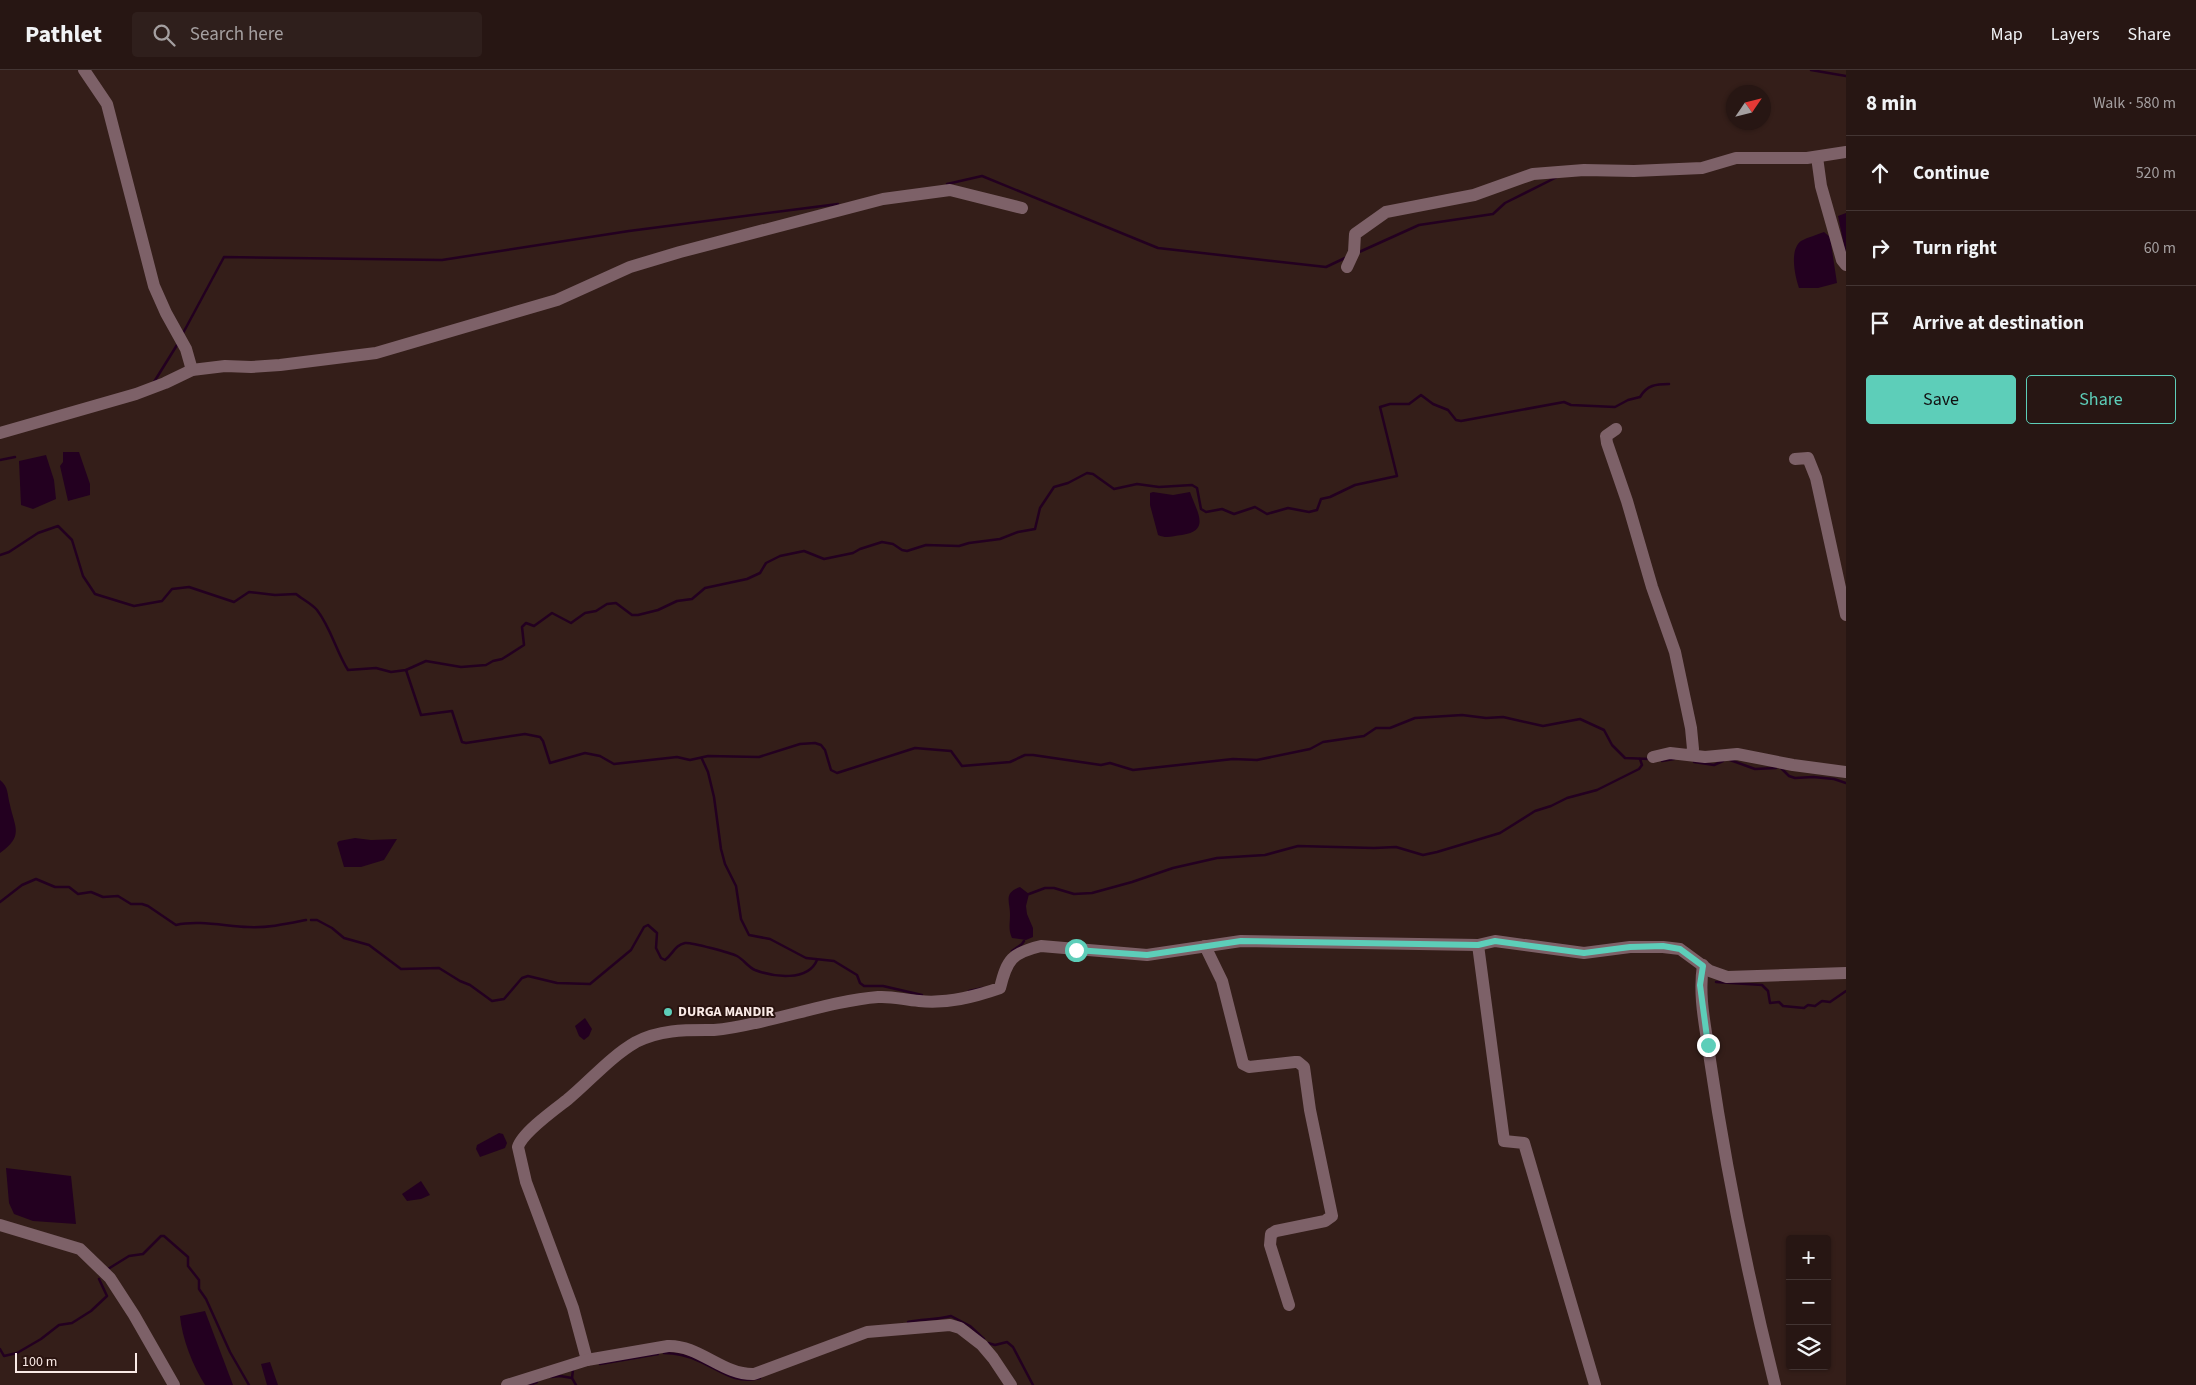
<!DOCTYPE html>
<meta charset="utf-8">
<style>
body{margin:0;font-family:"Source Sans 3",sans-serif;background:#2f1f1c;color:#f1f3f6}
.controls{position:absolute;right:15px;bottom:15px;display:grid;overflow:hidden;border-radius:5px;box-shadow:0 1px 4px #0004}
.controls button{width:45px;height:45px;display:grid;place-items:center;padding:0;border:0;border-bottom:1px solid #433533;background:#271613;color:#f1f3f6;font:25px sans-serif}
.compass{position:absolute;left:1726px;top:15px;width:45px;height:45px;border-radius:50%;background:#271613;box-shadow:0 1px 4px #0004;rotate:55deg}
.scale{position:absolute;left:15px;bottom:12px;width:122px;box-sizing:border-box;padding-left:5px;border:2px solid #faeae6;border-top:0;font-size:14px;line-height:18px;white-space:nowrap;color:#faeae6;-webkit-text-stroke:4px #2a1410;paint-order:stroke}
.stop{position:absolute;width:15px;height:15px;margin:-11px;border:4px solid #5dceb9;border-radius:50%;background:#fff}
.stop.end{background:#5dceb9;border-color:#fff;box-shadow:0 1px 5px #0008}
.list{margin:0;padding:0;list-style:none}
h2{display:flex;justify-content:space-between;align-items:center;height:65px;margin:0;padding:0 20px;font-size:21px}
h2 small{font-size:16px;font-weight:400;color:#a49fa0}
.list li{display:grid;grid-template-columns:32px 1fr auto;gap:15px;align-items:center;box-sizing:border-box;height:75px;padding:0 20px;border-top:1px solid #433533}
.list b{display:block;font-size:19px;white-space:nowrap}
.list em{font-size:16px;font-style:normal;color:#a49fa0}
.actions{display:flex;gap:10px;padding:15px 20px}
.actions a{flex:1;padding:11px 0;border:1px solid #5dceb9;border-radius:5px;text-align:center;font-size:18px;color:#5dceb9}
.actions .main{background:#5dceb9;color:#111}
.icon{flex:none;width:28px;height:28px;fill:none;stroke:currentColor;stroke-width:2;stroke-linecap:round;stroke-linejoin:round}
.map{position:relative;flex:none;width:1846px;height:1315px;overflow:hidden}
header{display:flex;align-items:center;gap:30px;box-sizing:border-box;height:70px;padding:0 25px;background:#271613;border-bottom:1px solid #433533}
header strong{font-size:24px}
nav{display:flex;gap:28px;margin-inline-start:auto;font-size:18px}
.search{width:350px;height:45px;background:#2f1f1c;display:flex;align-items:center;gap:12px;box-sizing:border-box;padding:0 18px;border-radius:5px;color:#a49fa0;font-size:19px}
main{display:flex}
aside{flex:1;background:#271613}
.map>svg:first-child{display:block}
.water{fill:#230020}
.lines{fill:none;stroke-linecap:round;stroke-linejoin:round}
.stream{stroke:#230020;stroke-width:2.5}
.minor{stroke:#7d6168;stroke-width:12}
.route{stroke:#5dceb9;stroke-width:6}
.poi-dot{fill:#5dceb9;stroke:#2a1410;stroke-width:2}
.labels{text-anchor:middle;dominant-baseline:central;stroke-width:4;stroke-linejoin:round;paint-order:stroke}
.poi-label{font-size:14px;font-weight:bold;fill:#faeae6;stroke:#2a1410;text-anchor:start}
</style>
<header>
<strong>Pathlet</strong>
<div class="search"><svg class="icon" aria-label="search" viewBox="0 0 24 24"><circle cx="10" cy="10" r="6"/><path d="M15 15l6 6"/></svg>Search here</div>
<nav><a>Map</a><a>Layers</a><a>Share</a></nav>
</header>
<main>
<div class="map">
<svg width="1846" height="1315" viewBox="0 0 1846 1315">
<rect width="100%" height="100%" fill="#341e19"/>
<!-- water -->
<g class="water">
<polygon points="1846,143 1846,185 1838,146"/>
<path d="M1824 162 1830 167 1837 213 1818 218H1799C1795 206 1789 180 1801 171 1808 167 1817 165 1824 162Z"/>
<polygon points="63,382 79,382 90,414 90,425 68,431 60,396 63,392"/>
<polygon points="46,385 54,410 56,429 33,439 21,435 19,391"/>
<path d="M1153 422 1173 425 1190 422C1197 442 1211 461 1182 465 1172 466 1167 469 1158 465L1150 435V423Z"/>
<path d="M0 710C9 717 7 725 10 735 15 758 24 766 0 783Z"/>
<polygon points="355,768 371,770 397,769 384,790 361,797 344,797 337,773 339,771"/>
<path d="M1020 817 1029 824 1026 836 1027 844 1033 858V867L1026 870 1012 868C1008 859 1010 854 1010 844 1010 832 1003 823 1020 817Z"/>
<polygon points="585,948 592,959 589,966 584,970 579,966 575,956"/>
<polygon points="499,1063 503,1064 507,1073 505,1078 480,1087 476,1079 477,1075"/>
<polygon points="6,1098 71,1106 76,1154 33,1151 14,1144 9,1133"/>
<polygon points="421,1111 430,1125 421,1129 407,1131 402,1124"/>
<path d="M205 1241 233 1315H205C193 1296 182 1269 180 1246Z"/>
<polygon points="270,1292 278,1315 267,1315 261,1294"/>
</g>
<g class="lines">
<!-- stream -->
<g class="stream">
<polyline points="1811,0 1846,6"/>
<polyline points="947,114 982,106 1158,178 1326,197 1345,188"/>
<polyline points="1357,183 1419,155 1493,144 1505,133 1557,107"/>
<polyline points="182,265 224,187 442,190 629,161 838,134"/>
<polyline points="154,312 177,275"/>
<polyline points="0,390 15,387"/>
<path d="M0 485 9 482 38 463 58 456 72 470 83 506 95 524 134 536 162 531 172 519 189 517 234 532 249 522 275 525 296 524C302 529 312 534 317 540 331 558 336 581 348 600L376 598 391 602 406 600 426 591 461 597 486 595 493 591 502 589 524 575 522 557 526 553 534 556 552 543 571 553 585 543 596 541 607 534 616 533 632 545H638L658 540 677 531 692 529 705 518 747 509 760 503 766 493 780 486 804 481 824 489 853 483 860 479 882 472 893 474 902 480 907 481 926 475 959 476 969 473 1000 469 1018 462 1035 459 1040 438 1054 417 1068 413 1087 403 1093 404 1114 419 1137 414 1159 417 1192 415 1197 418 1201 439 1206 442 1222 439 1234 444 1255 437 1267 444 1288 438 1309 442 1317 440 1321 429 1330 427 1355 415 1397 406 1380 337 1390 334H1409L1421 325 1433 334 1448 340 1456 350 1461 351 1564 332 1571 335 1615 337 1628 330 1640 327C1647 315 1656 314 1669 314"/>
<polyline points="406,600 421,645 452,641 462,672 466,673 525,664 540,667 543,671 550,693 585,683 600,686 614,694 677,687 690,690 708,686 759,687 800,674 815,673 821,675 825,680 831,700 837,703 915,678 951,681 962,696 1010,692 1025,685 1033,685 1101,695 1110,693 1133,700 1233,689 1257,690 1310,679 1323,672 1364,666 1376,658 1390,658 1415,648 1462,645 1486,648 1503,647 1543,656 1580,649 1604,660 1612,675 1625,688 1650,689"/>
<polyline points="702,689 708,702 714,727 721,779 725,794 736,816 741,849 749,865 770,869 806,888 834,891 857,905 860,913 864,916 883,916 922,925"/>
<polyline points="1730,690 1755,699 1776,698"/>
<polyline points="1662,691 1674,689"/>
<polyline points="1694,692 1714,695 1723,691"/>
<polyline points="1781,698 1789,706 1795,708 1813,707 1834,709 1846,713"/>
<polyline points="1029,824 1045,818 1054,818 1074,824 1092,823 1132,812 1173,798 1217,788 1265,785 1298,776 1374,778 1396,777 1423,785 1437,782 1500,763 1535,741 1551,736 1567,728 1597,720 1639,699 1642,695 1640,689"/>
<path d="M0 832 22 815 36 809 55 817H69L78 824 91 822 103 827 118 826 131 834H142L148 836 176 855C198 850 225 856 248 857 268 858 286 854 306 850"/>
<path d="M311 850H317L332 858 344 868 369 875 401 899 439 898 460 911 470 915 492 931 504 929 522 908 528 906 557 913 590 914 631 880 644 857 648 855 657 863 656 878 661 888 665 890C673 884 675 875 685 873 691 872 731 883 737 886 744 890 748 897 755 900 773 907 808 912 817 890"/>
<polyline points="1012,881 1022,874 1024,871"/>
<polyline points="1716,912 1762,915 1768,921 1770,933 1779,932 1783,936 1804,938 1808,935 1815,936 1822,931 1830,932 1846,921"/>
<polyline points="969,921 983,918"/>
<polyline points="108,1199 129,1186 143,1184 161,1166 164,1166 188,1187 188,1196 199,1210 199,1219 206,1229 230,1282 249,1315"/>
<path d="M908 1252C923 1249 936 1250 951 1246L970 1256 984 1269"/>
<polyline points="988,1273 995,1275 1007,1272 1013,1277 1033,1315"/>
<polyline points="0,1279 4,1286 17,1283 41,1269 59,1255 72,1253 91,1241 107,1226 99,1209"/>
<path d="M664 1283C676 1283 688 1286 699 1291 720 1300 735 1315 760 1308"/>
<polyline points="600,1294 658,1284"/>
<polyline points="551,1307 560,1306 572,1308 573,1300"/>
<polyline points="572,1308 576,1315"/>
<polyline points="530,1315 537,1312"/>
</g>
<!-- minor -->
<g class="minor">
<polyline points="84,0 107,34 154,216 166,243 186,279 192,300"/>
<polyline points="1817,87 1821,116 1842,190 1846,195"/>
<polyline points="1347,197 1354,182 1355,164 1386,142 1474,125 1533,104 1584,100 1634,101 1702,98 1736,88 1807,88 1846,82"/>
<polyline points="1616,359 1606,366 1607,373 1627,431 1652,517 1675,582 1691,658 1693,679 1691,684"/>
<polyline points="0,363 136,324 165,313 192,300 225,296 251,297 280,295 376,283 557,230 630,197 680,182 883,129 950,120 1022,138"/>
<polyline points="1795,389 1808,388 1816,408 1846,545"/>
<polyline points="1653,687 1670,683 1705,687 1737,684 1793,695 1846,702"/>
<polyline points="1478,875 1504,1071 1524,1073 1595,1315"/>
<polyline points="1205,876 1222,911 1243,994 1249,997 1295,992 1298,992 1304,997 1310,1040 1332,1146 1325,1151 1276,1161 1271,1164 1270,1175 1289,1235"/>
<path d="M1703 895C1698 928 1706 958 1710 990 1726 1100 1748 1207 1775 1315"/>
<polyline points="0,1155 80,1179 110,1208 134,1245 174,1315"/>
<path d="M587 1290 573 1238 526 1112 518 1077C522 1063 554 1040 567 1030 590 1011 610 987 636 972 661 959 687 960 714 960 727 959 742 956 755 953 794 945 839 930 878 927 893 926 904 930 919 931 947 934 974 927 1000 918 1007 889 1012 883 1041 876L1147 885 1241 871 1478 875 1495 871 1584 883 1630 877H1663L1680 879 1710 901 1727 907 1846 903"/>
<path d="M507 1315 587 1290 668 1276C700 1275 722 1305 754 1304L867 1262 950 1255 960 1258 982 1275 993 1288 1011 1315"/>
</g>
</g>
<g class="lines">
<!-- route -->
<polyline class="route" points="1076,880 1147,885 1241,871 1478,875 1495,871 1584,883 1630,877 1663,876 1680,879 1703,896 1700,915 1708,975"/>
</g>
<!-- markers -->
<circle class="poi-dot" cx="668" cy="942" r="5"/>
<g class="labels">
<!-- poi labels -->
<g class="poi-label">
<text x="678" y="942">DURGA MANDIR</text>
</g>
</g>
</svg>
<div class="controls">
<button>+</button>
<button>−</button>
<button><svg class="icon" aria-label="layers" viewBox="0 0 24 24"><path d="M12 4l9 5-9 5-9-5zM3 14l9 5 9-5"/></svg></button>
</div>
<svg class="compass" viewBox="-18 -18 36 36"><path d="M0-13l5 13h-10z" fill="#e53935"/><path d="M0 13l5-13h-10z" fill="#a49fa0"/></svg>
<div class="scale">100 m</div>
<div class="stop" style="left:1076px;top:880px"></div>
<div class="stop end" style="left:1708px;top:975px"></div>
</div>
<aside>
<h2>8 min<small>Walk · 580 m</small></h2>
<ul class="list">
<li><svg class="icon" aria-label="ahead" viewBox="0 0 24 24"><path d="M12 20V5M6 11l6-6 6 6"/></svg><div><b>Continue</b></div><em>520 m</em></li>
<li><svg class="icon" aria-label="right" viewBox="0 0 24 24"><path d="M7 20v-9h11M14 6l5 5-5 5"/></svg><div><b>Turn right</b></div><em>60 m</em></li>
<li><svg class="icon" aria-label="arrive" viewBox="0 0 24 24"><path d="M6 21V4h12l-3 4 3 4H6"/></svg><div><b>Arrive at destination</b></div></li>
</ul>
<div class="actions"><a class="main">Save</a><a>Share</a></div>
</aside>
</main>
